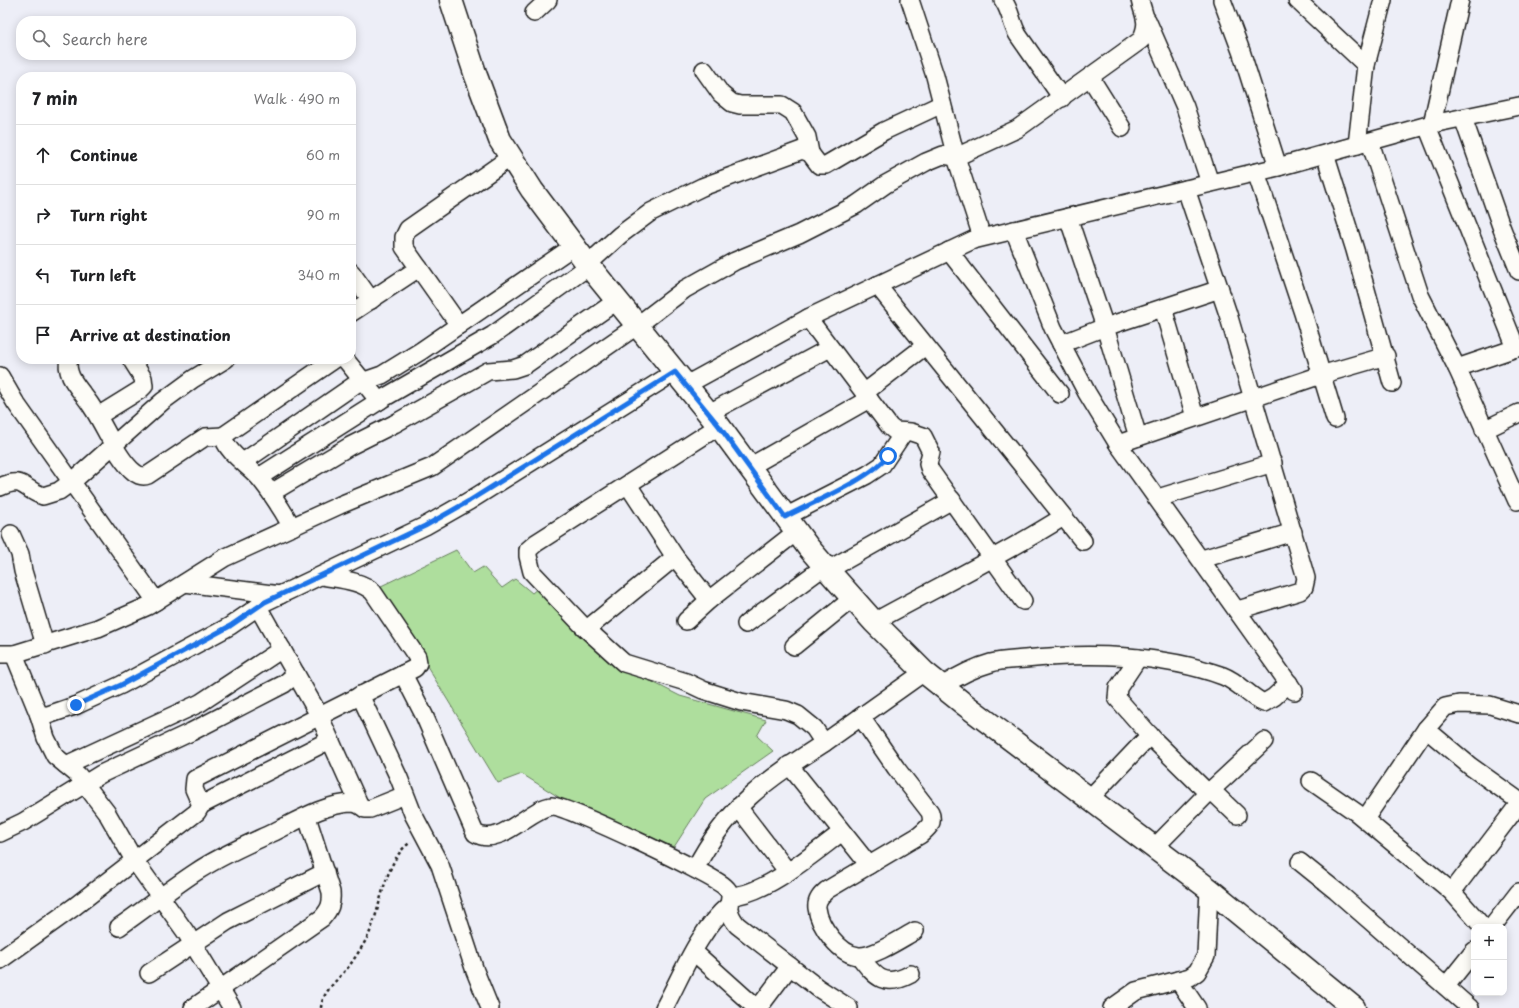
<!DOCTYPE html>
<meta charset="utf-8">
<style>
body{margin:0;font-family:"Playpen Sans",sans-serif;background:#f2f2f2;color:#202124}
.controls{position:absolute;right:12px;bottom:12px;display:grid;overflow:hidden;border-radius:8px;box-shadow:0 2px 10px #0003}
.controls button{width:36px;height:36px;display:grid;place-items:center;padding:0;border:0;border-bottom:1px solid #e0e0e0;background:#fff;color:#202124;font:20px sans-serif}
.stop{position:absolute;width:12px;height:12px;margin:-9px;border:3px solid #1a73e8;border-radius:50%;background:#fff}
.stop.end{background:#1a73e8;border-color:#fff;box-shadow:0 1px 4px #0008}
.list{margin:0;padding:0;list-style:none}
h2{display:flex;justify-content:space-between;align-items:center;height:52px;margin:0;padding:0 16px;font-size:17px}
h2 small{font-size:13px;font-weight:400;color:#757577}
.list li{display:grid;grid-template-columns:26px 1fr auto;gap:12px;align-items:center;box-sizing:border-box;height:60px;padding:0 16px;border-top:1px solid #e0e0e0}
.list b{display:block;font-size:15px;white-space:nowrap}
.list em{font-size:13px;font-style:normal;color:#757577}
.icon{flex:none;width:22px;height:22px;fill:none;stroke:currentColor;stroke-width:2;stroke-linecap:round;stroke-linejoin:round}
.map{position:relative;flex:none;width:1519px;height:1008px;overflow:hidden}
.search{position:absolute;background:#fff;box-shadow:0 2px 10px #0003;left:16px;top:16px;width:340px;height:44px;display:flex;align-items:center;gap:10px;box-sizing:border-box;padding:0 14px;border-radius:16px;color:#757577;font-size:15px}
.panel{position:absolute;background:#fff;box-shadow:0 2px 10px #0003;left:16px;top:72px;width:340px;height:292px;border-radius:16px}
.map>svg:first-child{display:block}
.park{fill:#aede9d;stroke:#657d5c}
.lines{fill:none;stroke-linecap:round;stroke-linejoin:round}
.minor-casing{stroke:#1c1c1c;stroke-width:20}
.major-casing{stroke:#1c1c1c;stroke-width:25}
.path{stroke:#1c1c1c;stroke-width:2.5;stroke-dasharray:3 3;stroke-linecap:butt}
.minor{stroke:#fdfcf7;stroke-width:17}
.major{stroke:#fdfcf7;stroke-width:22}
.route{stroke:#1a73e8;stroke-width:5}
</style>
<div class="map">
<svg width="1519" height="1008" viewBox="0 0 1519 1008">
<rect width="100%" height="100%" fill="#edeef7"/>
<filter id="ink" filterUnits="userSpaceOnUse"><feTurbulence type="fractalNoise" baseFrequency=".025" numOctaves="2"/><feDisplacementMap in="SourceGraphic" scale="8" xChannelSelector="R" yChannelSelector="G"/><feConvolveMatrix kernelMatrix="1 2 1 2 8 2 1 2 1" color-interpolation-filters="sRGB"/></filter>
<g filter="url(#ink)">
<!-- park -->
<polygon class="park" points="456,550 473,573 483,567 502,588 515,579 532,593 538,588 623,667 680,696 766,720 757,736 773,751 705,799 674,847 565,801 522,774 498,783 379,587"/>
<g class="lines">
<!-- minor casing -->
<g class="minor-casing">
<g id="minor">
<polyline points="910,0 935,76 956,157 982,237"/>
<path d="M1003 0C1011 11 1011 23 1018 35L1062 98"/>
<polyline points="1222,0 1241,51 1278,167"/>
<polyline points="1297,0 1366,65"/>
<polyline points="534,13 548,0"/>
<polyline points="1147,20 1185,107 1210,183"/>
<polyline points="704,70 721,94 732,103 740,105 782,105 793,112 807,137 810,153"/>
<polyline points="1090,77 1122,128"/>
<polyline points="1463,118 1502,229 1519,271"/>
<polyline points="1432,124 1460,0"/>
<polyline points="1427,126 1516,348"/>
<polyline points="1370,142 1420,295 1457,368 1517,501"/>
<polyline points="1357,145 1366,65 1383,0"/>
<polyline points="1325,154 1355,250 1392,383"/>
<polyline points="1256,172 1303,313 1335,419"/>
<polyline points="1186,189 1228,314 1306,578 1304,587 1300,591 1238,610"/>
<polyline points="1068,217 1105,327 1138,437"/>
<polyline points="1014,230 1053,328 1087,393 1118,444 1294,691"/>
<polyline points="949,251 1060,394"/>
<polyline points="588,264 620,235 651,212 702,187 802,150 810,153 819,165 826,165 884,131 942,104"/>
<polyline points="351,272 371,300"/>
<polyline points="877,285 1083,541"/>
<polyline points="1163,308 1195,417"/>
<polyline points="351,313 419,268"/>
<polyline points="808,318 890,427 895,431 911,432 923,436 931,452 928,464 930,470 1023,601"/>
<polyline points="459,325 404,247 404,237 408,229 511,157"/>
<polyline points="1061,344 1105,327 1220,289"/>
<path d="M69 359C67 365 68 370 71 377 76 387 86 397 92 407 105 426 117 458 134 472 139 476 143 477 148 475L205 437 223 436"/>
<polyline points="345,359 379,401"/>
<polyline points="1457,368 1519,347"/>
<polyline points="0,376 15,402 156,601"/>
<polyline points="686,385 810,317 973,240 1278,167 1432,124 1519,106"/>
<polyline points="864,393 925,346"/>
<polyline points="709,413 830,348"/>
<polyline points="98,416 140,390 144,386 143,378 131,359"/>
<polyline points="719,426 536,543 528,550 528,556 532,572 583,626 624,663 686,682 703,690 741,702 786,710 798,715 814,728 824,743 924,672"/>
<polyline points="1484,430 1519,413"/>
<polyline points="1118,444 1324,374 1386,356"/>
<polyline points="243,462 356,384 382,375 421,351 574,246"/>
<polyline points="749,467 869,399"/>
<polyline points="259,477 382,399 493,335 589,266"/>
<polyline points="628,485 675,557 709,600"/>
<path d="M0 487C25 476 22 489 43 496L59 491 73 481 163 401 193 379 226 359"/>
<polyline points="271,493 350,446 394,424 488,371 513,369 525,365 618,300"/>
<polyline points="1158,498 1273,463"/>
<polyline points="785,517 867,475 882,465 904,432"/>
<path d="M292 527C283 511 273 495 261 480 250 466 227 454 223 436L335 359"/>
<polyline points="11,534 20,554 23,571 45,645"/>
<polyline points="1202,559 1293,532"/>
<polyline points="828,570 952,500"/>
<polyline points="185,583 280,595"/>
<polyline points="258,607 319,715 359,804"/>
<polyline points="686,621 709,600 796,532"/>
<path d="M874 622C937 587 1002 556 1063 517"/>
<polyline points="746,624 825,566"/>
<polyline points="587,629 675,557"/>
<polyline points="794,646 853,598"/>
<path d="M0 654H14L98 628 148 606 224 558 340 505 432 467 638 325 685 289 735 261 799 234 856 205 886 184 926 162 943 155 956 157 1017 129 1141 40C1150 21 1144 18 1140 0"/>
<polyline points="14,654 39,715"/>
<polyline points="1138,658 1118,688 1117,698 1155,741 1208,793"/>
<path d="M403 674 424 715 475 833C500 849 529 808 552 806 565 805 713 875 725 887 734 895 728 900 729 909 730 916 733 920 737 925L818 988 849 1008"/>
<path d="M942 686C958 676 973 668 991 663 1002 660 1014 660 1025 659 1088 652 1162 654 1223 676 1239 682 1251 698 1264 703L1274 697 1289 683"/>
<polyline points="360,695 399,778 413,814 440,865 475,971 490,1008"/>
<path d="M861 717 896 768 930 812C934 824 929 827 920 835L827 890C821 895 816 900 817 908 819 926 840 955 859 956 874 957 902 938 915 931"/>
<polyline points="1426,729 1470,766 1519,801"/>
<polyline points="66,765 200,703 282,649"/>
<polyline points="789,765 869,865"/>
<polyline points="1311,781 1357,813 1452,892 1483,927"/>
<polyline points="1211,790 1237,815"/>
<polyline points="1089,799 1150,735"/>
<polyline points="201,805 330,740"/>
<polyline points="738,807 788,872"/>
<polyline points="1365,819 1426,729 1445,707 1459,704 1490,705 1519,714"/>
<polyline points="0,833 23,822 101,774 191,732 284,684 296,674"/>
<polyline points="1155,847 1208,793 1264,741"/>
<polyline points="1300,862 1336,891 1470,1008"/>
<path d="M695 869C727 806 767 780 824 743"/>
<polyline points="1452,892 1519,804"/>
<path d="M731 896C765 895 815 852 842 832"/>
<path d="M119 927C145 909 170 889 196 872 220 856 246 845 272 833 297 821 324 804 352 803 358 803 361 806 365 809H370L405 795"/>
<polyline points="1492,927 1519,892"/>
<polyline points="694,952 753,1005 757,1005 763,1002 790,966"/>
<path d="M860 957C876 978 885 988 911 974"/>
<path d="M0 960 74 907 197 812 201 805 194 789 195 779 415 668 418 663 417 657 373 592C361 580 337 579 321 576"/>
<polyline points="149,973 228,921 325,872"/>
<polyline points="1178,980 1197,1008"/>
<polyline points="1446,986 1474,951"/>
<path d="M193 1008 322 918C330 909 332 904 331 892L307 817"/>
<polyline points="232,1008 187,934 134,860 107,813 78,775 55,756 46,738 39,715 48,715 77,705 121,685 230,626 265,602 425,526 469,501 675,372"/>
<path d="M664 1008C683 973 698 931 729 905"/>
<polyline points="1112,1008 1136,991 1190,977 1197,972 1206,956 1209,889"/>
</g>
</g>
<!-- major casing -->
<g class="major-casing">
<polyline id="major" points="451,0 476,76 500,140 532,190 589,266 719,426 808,547 833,576 874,622 924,672 964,704 1209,889 1354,1008"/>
</g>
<!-- path -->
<path class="path" d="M321 1008C322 991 340 978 350 965 356 956 363 946 368 936 381 910 384 859 411 842"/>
<!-- minor -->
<use href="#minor" class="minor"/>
<!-- major -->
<use href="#major" class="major"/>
</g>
</g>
<g class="lines" filter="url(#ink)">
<!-- route -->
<path class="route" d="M76 705 121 685 230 626 265 602 425 526 469 501 675 372 719 426 785 517C813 502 869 480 888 456"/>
</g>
</svg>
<div class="controls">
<button>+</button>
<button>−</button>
</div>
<div class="stop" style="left:888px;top:456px"></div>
<div class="stop end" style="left:76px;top:705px"></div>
<div class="search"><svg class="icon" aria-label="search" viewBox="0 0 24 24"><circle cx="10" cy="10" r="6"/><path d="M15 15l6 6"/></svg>Search here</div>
<section class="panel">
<h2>7 min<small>Walk · 490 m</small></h2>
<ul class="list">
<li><svg class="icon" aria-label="ahead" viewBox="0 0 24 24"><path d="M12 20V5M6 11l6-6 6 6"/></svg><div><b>Continue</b></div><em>60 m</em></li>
<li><svg class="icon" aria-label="right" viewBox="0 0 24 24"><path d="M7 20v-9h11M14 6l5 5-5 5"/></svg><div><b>Turn right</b></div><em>90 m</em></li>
<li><svg class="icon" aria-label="left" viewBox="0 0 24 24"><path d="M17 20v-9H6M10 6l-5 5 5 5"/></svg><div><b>Turn left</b></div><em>340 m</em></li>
<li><svg class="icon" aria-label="arrive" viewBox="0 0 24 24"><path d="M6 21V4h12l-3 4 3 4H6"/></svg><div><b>Arrive at destination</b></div></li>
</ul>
</section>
</div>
